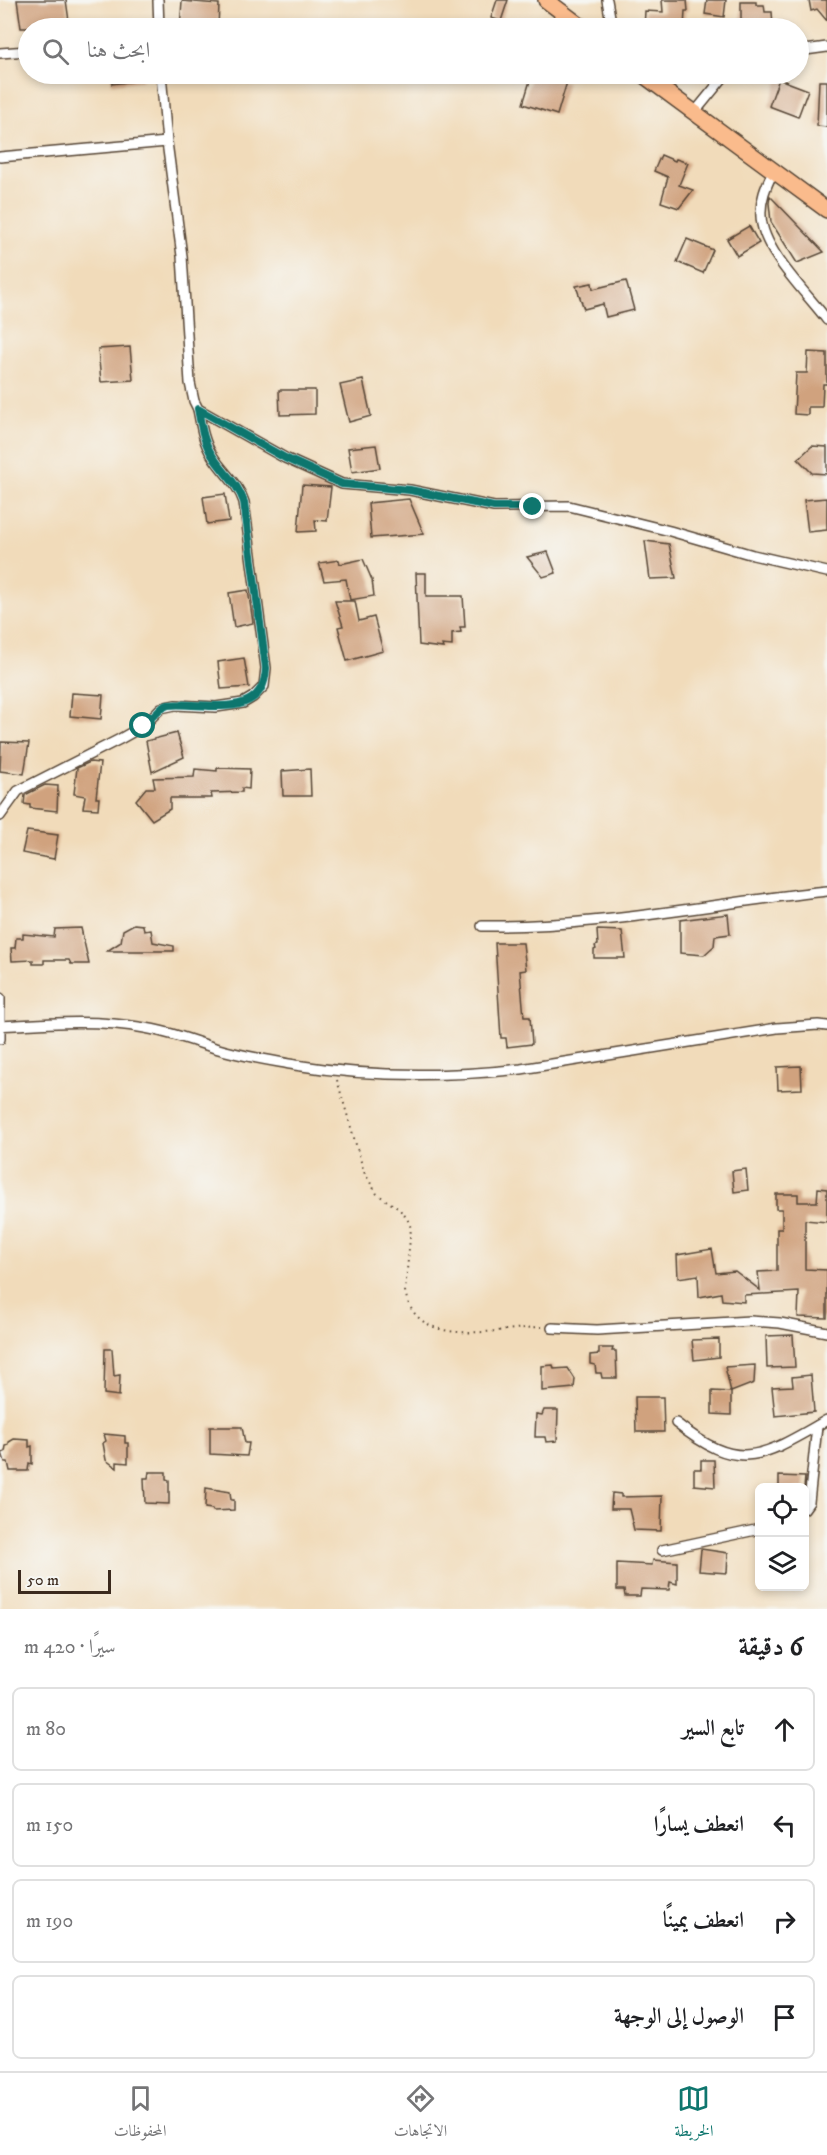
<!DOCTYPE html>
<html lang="ar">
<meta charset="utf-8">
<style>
body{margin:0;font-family:"IM FELL DW Pica",Amiri,serif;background:#f6f6f6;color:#202124;direction:rtl}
.controls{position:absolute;right:18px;bottom:18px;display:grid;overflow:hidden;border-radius:9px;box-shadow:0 3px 9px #0003}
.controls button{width:54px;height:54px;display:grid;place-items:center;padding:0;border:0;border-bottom:2px solid #e0e0e0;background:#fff;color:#202124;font:30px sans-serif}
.scale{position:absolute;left:18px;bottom:15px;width:93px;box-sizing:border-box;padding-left:6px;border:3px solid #3b2a1e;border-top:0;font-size:16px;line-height:21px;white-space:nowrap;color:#3b2a1e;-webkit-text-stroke:4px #f6f6f2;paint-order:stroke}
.stop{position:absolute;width:18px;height:18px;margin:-14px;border:4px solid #0f766e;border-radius:50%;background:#fff}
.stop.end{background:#0f766e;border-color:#fff;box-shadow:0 2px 6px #0008}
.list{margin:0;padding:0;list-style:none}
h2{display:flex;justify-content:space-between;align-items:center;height:78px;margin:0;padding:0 24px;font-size:26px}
h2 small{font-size:20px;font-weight:400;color:#757577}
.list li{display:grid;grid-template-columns:39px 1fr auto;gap:18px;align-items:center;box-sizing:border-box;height:84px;margin:0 12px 12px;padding:0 12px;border:2px solid #e0e0e0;border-radius:9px}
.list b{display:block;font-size:22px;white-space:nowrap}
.list em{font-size:20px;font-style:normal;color:#757577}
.icon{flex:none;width:33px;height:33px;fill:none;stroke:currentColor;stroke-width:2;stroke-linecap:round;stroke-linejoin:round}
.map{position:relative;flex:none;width:827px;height:1609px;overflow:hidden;direction:ltr}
.search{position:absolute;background:#fff;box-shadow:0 3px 9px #0003;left:18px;right:18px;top:18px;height:66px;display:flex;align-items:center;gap:15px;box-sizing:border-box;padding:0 21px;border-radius:33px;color:#757577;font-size:22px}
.sheet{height:462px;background:#fff}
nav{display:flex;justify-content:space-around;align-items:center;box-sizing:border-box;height:84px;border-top:2px solid #e0e0e0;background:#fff;font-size:16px;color:#757577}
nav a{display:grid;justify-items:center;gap:3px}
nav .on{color:#0f766e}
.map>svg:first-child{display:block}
.building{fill:#d0a27e}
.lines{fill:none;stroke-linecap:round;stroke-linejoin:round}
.minor-casing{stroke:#564535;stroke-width:12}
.primary-casing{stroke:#564535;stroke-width:18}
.path{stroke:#564535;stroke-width:2;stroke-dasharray:1.5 4.5;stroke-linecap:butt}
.minor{stroke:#fff;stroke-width:9}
.primary{stroke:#fabb8c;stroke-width:15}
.route{stroke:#0f766e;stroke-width:8}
</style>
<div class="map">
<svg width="827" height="1609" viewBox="0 0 827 1609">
<rect width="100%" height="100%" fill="#f6f6f2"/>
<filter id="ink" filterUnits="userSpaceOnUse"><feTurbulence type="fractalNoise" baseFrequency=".0167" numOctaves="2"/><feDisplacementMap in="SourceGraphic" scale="12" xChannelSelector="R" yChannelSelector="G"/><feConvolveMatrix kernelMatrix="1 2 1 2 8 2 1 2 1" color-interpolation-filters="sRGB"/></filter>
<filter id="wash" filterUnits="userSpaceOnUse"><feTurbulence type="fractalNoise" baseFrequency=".008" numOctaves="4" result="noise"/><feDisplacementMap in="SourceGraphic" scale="24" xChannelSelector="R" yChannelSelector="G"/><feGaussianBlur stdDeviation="1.35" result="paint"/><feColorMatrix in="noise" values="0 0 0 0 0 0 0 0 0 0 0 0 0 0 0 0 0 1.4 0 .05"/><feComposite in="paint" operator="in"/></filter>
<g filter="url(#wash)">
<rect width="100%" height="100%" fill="#f1dbba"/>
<g id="blocks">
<!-- building -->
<g class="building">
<polygon points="17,0 66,0 70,28 21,28"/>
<polygon points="497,0 508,0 501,21 491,18"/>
<polygon points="662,0 687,0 688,11 685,11 684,28 644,28 645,11 663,12"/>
<polygon points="707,0 726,0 724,17 705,14"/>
<polygon points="809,0 827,0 827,21 817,9 811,11"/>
<polygon points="182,1 219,4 218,28 180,28"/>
<polygon points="741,2 756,2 756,5 764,5 765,12 772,12 773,28 745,28 744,21 741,20"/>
<polygon points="111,74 142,74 143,80 112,84"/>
<polygon points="532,74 540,74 567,82 557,115 523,104"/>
<polygon points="779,79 808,90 798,117 769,106"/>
<polygon points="819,81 827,81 827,127 817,126"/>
<polygon points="661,155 675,161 676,159 688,163 679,185 693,190 679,208 661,202 668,177 654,171"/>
<polygon points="770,196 824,252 797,263 771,222 769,203"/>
<polygon points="749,226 759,243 737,256 727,239"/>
<polygon points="687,239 713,250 703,273 677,262"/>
<polygon points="626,281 634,310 606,317 603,304 584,309 576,286 592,283 593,289"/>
<polygon points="130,347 133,380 101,382 98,349"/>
<polygon points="808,352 827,353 827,384 823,384 822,407 808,407 808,415 794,414 796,373 807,373"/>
<polygon points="363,380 371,416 349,422 340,385"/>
<polygon points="279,390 315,390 315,414 280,415"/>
<polygon points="376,445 380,468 352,472 348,448"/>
<polygon points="812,446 827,447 827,474 812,473 798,459"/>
<polygon points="302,485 331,487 327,521 315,520 316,531 298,532"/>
<polygon points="225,494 229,521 207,524 203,497"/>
<polygon points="827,498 827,530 808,532 804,500"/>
<polygon points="409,499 424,534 371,538 368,503"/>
<polygon points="645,541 669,544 676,578 650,579"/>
<polygon points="548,552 556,573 543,577 527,557"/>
<polygon points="363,559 372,580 374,596 350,600 346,579 324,581 319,563 339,560 340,564"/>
<polygon points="416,573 426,573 426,596 463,596 465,627 460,627 461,632 452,633 452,646 442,645 443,648 419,645"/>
<polygon points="248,590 253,623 234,627 229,593"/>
<polygon points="335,601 355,601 359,621 374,617 383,651 347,661 338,627 343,626"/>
<polygon points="244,658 249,687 221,689 218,662"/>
<polygon points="72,693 103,695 101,719 70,716"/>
<polygon points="177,733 184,757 152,772 146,741"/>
<polygon points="1,742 29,743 24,774 0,771"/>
<polygon points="90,762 100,763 96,798 99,798 98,809 83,808 85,796 74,794 77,768"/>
<polygon points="217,768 250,769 249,789 242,788 242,792 211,793 212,798 170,798 170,809 152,820 136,800 146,788 155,788 153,778 194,777 195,769 217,771"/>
<polygon points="310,769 311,796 283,796 282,771"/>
<polygon points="45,785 58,786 57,811 30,808 30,805 24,804 25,795"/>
<polygon points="27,831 58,835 54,859 22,853"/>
<polygon points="728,914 730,934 715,936 714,946 704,955 680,953 680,920"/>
<polygon points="134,924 143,925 144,931 151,930 153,942 174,946 174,951 107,951 121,942 123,930"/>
<polygon points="81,928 89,964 71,964 69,960 44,960 44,964 33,964 33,960 12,961 11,948 15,948 16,938 23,938 23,934 54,937 55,929"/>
<polygon points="597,930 622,931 625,958 594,958 594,950 596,949 595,946 598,945"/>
<polygon points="495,943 523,943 526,970 520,971 524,1017 530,1017 532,1044 507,1047 506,1038 501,1038"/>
<polygon points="801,1066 802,1089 778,1090 777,1067"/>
<polygon points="746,1169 748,1190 734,1192 732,1171"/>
<polygon points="818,1188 827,1189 827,1222 805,1220 805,1269 827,1270 827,1318 798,1317 799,1292 744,1295 744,1302 722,1300 721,1293 699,1297 698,1275 678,1278 677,1255 712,1249 716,1273 735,1271 760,1290 758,1272 777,1271 777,1229 782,1229 782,1209 776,1209 776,1194 798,1194 798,1202 817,1202"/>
<polygon points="793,1335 795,1367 767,1368 766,1336"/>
<polygon points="719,1339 719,1357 694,1360 692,1340"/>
<polygon points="599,1348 613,1348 612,1351 616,1351 617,1378 602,1378 601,1373 596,1373 595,1365 590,1364 590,1355 599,1354"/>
<polygon points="105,1349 112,1349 114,1376 120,1375 119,1396 104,1394"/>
<polygon points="553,1365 554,1369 568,1368 575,1379 574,1388 542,1391 542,1366"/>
<polygon points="755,1365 754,1383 731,1392 725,1367"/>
<polygon points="811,1375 814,1412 775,1416 772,1387 793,1386 792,1377"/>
<polygon points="712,1391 731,1392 731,1415 712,1414"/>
<polygon points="635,1397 663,1397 664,1432 636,1432"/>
<polygon points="544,1410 558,1410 557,1441 546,1442 545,1437 535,1437 536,1414 542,1415"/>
<polygon points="210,1427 242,1427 245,1443 249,1443 247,1456 210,1454"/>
<polygon points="104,1434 125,1436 125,1443 128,1443 128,1463 117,1462 117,1468 106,1460 103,1443 106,1441"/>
<polygon points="14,1439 29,1440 29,1447 32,1446 32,1464 29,1463 28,1471 10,1471 8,1462 5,1462 2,1453 5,1452 6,1446 9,1445 9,1442"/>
<polygon points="701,1460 714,1460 715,1487 694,1485 694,1469 701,1469"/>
<polygon points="149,1472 166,1472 166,1479 169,1480 169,1504 145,1503 144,1478 148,1478"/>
<polygon points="779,1476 805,1477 804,1488 779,1488"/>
<polygon points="206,1488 230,1492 231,1500 234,1500 234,1510 213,1511 212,1509 205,1508"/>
<polygon points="612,1493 621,1494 621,1497 662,1496 661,1531 634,1530 629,1509 611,1509"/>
<polygon points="701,1549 728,1553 727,1573 699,1571"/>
<polygon points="653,1560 677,1562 677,1584 670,1582 669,1590 641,1589 640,1596 625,1596 624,1590 617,1590 617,1563 652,1565"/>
</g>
</g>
</g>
<g filter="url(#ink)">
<use href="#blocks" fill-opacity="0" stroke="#564535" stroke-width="1.5"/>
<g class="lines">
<!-- minor casing -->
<g class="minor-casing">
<g id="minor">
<polyline points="158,0 159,28"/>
<polyline points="607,0 612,28"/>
<polyline points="798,51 827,47"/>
<polyline points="0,53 28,51"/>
<polyline points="161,74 167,142 182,256 190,383 194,401 198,409 285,458 342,484 410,490 494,507 569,506 670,531 753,555 827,572"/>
<polyline points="695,112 726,74"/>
<polyline points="0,157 167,142"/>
<path d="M773 172C766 186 760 200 761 216 762 251 807 293 827 320"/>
<path d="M0 816 18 791 120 739 143 726 161 708 175 705 216 707 243 703 253 697 264 686 266 668 244 502C238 483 222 472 212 455 203 441 201 424 198 409"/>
<path d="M482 926C599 928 712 903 827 891"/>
<polyline points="0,998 0,1039"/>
<path d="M0 1026C48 1023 97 1019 145 1028 169 1032 192 1040 215 1048 241 1056 268 1060 295 1065 369 1077 446 1077 521 1069L777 1028 818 1025 827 1026"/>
<polyline points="552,1328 597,1330 750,1321 780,1323 827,1332"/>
<path d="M676 1423C740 1474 762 1457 827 1420"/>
<polyline points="804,1509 809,1502 817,1426"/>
<polyline points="662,1550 760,1529"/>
</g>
</g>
<!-- primary casing -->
<g class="primary-casing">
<g id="primary">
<polyline points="546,0 583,28"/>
<polyline points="642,74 827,210"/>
</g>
</g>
<!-- path -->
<path class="path" d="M337 1080 364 1172 377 1194 399 1209 407 1218 411 1228 405 1291C416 1353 501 1327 543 1327"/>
<!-- minor -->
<use href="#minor" class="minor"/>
<!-- primary -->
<use href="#primary" class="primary"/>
</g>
</g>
<g class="lines" filter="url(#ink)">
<!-- route -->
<path class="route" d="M143 726 161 708 168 705C202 701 264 723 266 668L244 502C238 483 222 472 212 455 203 441 201 424 198 409L285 458 342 484 410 490 494 507H533"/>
</g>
</svg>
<div class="controls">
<button><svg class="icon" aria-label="locate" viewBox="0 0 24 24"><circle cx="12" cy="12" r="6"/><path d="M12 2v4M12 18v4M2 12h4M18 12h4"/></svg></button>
<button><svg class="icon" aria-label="layers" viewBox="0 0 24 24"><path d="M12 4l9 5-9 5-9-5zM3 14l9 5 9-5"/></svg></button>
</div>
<div class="scale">50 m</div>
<div class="stop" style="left:143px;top:726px"></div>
<div class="stop end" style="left:533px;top:507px"></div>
<div class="search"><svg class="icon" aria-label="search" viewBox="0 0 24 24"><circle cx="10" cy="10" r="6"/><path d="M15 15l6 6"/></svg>ابحث هنا</div>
</div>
<section class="sheet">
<h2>6 دقيقة<small>سيرًا · 420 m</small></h2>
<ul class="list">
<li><svg class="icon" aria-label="ahead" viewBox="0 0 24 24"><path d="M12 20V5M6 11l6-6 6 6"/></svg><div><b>تابع السير</b></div><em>80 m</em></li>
<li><svg class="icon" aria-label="left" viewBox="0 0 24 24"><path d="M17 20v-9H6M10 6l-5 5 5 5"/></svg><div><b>انعطف يسارًا</b></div><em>150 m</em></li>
<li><svg class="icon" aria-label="right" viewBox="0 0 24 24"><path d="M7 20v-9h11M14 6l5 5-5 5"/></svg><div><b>انعطف يمينًا</b></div><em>190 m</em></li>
<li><svg class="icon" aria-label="arrive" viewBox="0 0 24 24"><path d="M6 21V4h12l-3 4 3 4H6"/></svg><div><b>الوصول إلى الوجهة</b></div></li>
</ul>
</section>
<nav>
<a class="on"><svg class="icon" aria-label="map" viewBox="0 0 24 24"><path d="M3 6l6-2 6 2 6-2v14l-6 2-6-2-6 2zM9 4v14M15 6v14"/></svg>الخريطة</a>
<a><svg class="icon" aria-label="directions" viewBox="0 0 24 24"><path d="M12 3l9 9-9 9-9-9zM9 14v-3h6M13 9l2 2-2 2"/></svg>الاتجاهات</a>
<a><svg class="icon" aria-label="saved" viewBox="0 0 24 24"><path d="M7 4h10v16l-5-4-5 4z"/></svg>المحفوظات</a>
</nav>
